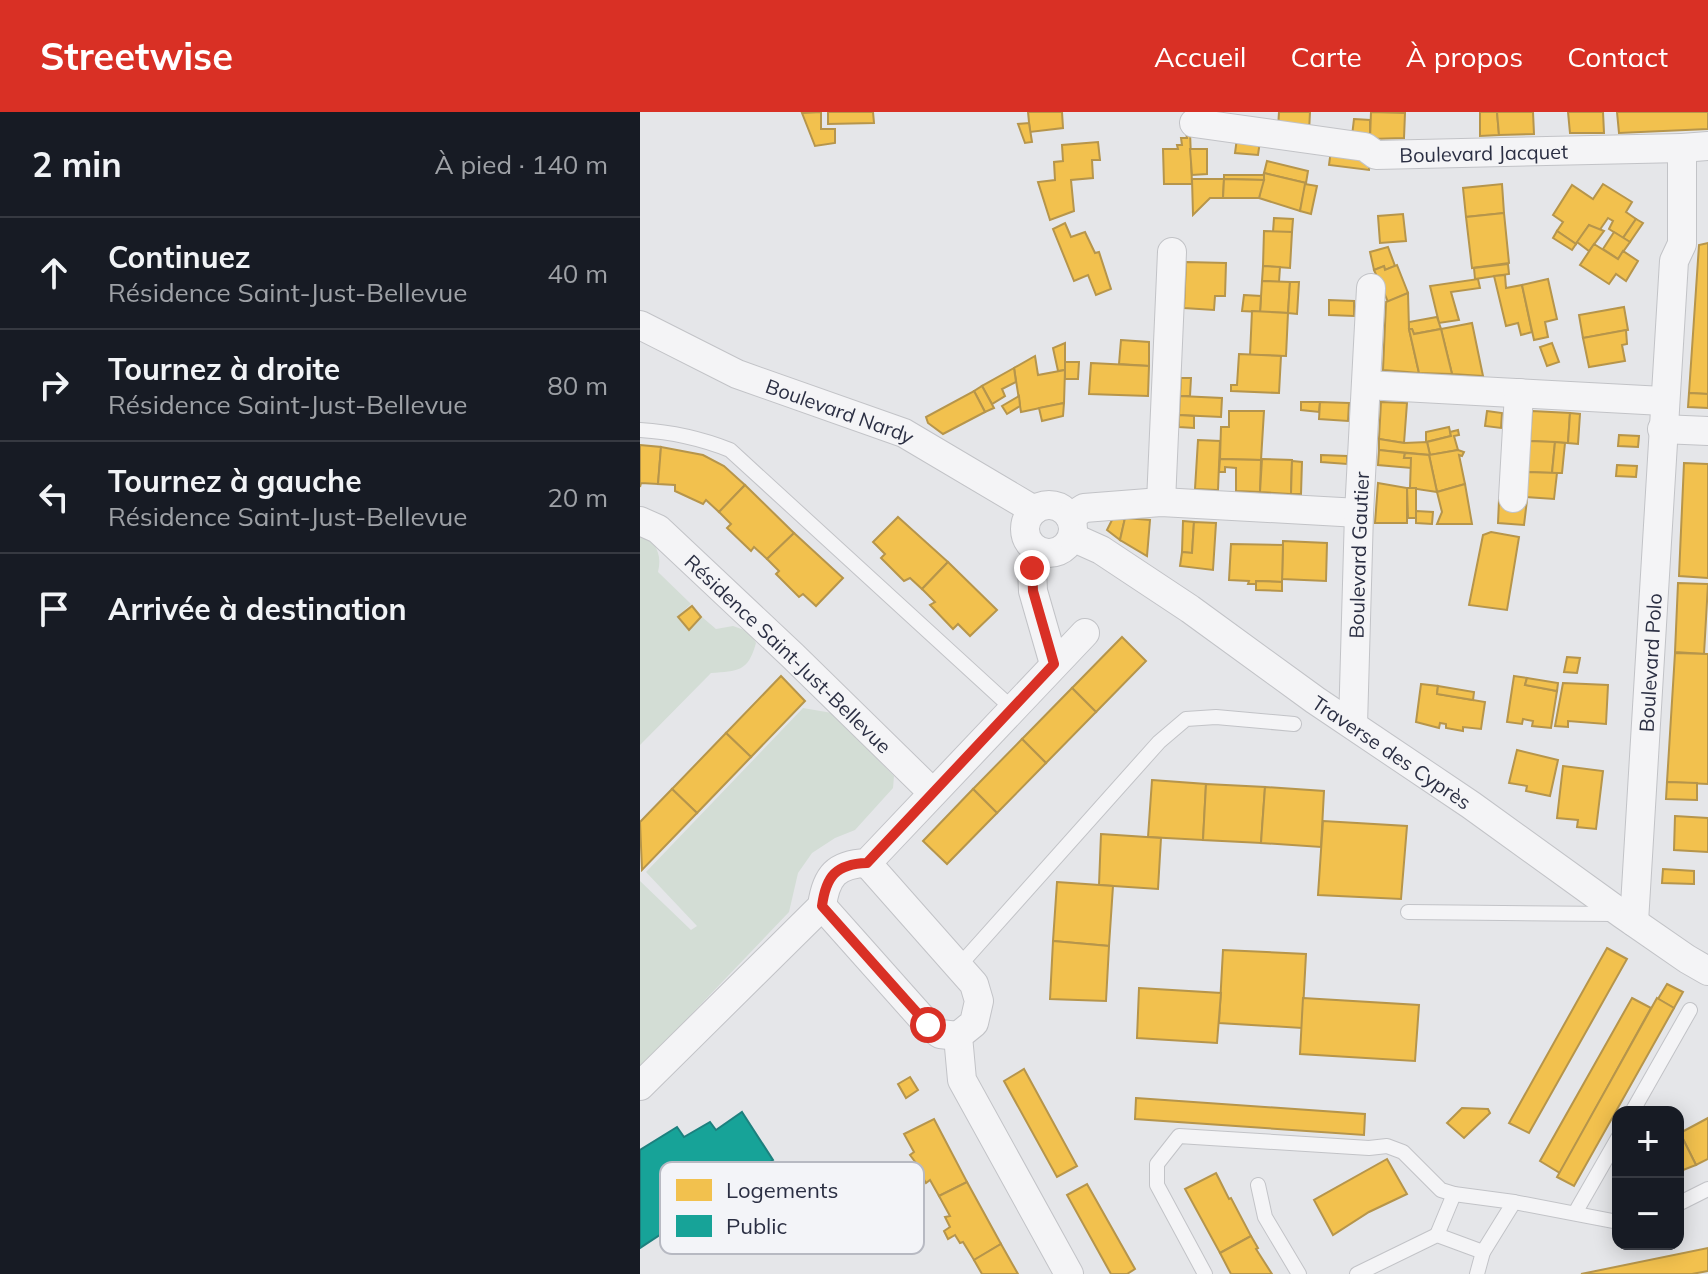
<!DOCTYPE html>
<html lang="fr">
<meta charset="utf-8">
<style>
body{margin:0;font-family:Mulish,sans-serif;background:#20242c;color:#f1f3f6}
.controls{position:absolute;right:24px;bottom:24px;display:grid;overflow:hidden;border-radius:16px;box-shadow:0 4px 20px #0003}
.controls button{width:72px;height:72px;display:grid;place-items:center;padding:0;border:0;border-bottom:2px solid #363941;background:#171b24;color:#f1f3f6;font:40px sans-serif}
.stop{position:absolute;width:24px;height:24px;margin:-18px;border:6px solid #d93025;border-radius:50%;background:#fff}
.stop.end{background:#d93025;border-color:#fff;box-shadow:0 2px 8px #0008}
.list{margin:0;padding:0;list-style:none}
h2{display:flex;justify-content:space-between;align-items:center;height:104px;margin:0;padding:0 32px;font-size:34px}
h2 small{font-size:26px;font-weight:400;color:#9ea1a6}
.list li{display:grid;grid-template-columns:52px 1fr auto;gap:24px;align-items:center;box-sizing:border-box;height:112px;padding:0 32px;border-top:2px solid #363941}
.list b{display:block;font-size:30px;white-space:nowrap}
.list p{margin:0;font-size:26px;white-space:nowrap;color:#9ea1a6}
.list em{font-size:26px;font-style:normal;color:#9ea1a6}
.icon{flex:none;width:44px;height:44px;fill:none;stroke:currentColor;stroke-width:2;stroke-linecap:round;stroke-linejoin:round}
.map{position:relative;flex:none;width:1068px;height:1162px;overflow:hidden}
header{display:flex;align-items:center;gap:48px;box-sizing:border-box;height:112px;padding:0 40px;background:#d93025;color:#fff}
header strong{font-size:38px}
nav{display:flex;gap:44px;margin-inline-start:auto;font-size:28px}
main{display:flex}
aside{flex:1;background:#171b24}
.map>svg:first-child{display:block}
.green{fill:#d3ddd5}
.homes{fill:#f2c14e;stroke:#b6954b;stroke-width:2}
.public{fill:#17a398;stroke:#1d807e;stroke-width:2}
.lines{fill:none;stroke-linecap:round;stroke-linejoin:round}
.lane-casing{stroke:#c2c3c7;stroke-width:16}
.street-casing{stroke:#c2c3c7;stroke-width:30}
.lane{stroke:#f4f4f6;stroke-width:14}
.street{stroke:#f4f4f6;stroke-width:28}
.route{stroke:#d93025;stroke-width:10}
.labels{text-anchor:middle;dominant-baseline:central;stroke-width:8;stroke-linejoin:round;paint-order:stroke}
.street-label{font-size:20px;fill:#2b2f43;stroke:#f3f4f8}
.key{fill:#f3f4f8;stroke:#b7b9c2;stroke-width:2}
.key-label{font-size:22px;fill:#2b2f43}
</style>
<header>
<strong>Streetwise</strong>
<nav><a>Accueil</a><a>Carte</a><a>À propos</a><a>Contact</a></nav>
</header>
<main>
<aside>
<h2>2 min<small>À pied · 140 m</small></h2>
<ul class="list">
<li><svg class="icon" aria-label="ahead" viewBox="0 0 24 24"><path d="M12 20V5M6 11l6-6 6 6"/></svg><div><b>Continuez</b><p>Résidence Saint-Just-Bellevue</p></div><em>40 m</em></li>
<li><svg class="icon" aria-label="right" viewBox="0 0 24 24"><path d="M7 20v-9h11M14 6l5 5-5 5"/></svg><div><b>Tournez à droite</b><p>Résidence Saint-Just-Bellevue</p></div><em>80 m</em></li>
<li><svg class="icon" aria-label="left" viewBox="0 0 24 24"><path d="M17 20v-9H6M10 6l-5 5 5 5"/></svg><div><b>Tournez à gauche</b><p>Résidence Saint-Just-Bellevue</p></div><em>20 m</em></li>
<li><svg class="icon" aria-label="arrive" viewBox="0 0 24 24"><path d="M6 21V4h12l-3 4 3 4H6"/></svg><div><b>Arrivée à destination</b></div></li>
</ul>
</aside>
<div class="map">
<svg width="1068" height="1162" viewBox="0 0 1068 1162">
<rect width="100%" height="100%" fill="#e5e6e9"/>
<!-- green -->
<g class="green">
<path d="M0 422 8 423C17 436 22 444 18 460L51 492 37 505 48 518 62 505 76 517 93 514 110 520 116 531C108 560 98 559 71 561L0 633Z"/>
<polygon points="163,596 192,601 254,664 253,676 215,718 195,726 172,741 158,761 149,800 0,956 0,769 51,818 57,814 6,760"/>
</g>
<!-- homes -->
<g class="homes">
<polygon points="181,0 181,17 195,17 195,31 175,34 162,1"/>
<polygon points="188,0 233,0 234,11 188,12"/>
<polygon points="388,0 422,0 423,16 390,20"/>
<polygon points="639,0 670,0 669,20 638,16"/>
<polygon points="731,0 765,1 764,26 730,27"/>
<polygon points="840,0 857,0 859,23 840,24"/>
<polygon points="857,0 893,0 894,22 859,23"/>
<polygon points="928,0 963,0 964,21 930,21"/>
<polygon points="977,0 1068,0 1068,17 979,21"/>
<polygon points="714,7 730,8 730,27 712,24"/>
<polygon points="389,11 392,30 385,31 378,12"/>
<polygon points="546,20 550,20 552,72 524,72 523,37 538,37 537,33 542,33 541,26 547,26"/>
<polygon points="597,26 620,29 618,43 595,41"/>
<polygon points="458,30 460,48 452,48 453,66 431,68 434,99 410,108 398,70 415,68 414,50 423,49 422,33"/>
<polygon points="550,37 567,37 567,62 552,63"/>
<polygon points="691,38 731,42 729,58 689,53"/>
<polygon points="627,49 668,59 666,71 624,61"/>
<polygon points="624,61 666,71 660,99 619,86"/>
<polygon points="584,63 624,63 624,68 584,67"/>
<polygon points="552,67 584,67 583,86 570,86 553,103"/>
<polygon points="584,67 624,68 619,86 583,86"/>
<polygon points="665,72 677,74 671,102 660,99"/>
<polygon points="862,72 864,101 826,105 823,76"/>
<polygon points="963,72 992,90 986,100 996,107 983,126 969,117 973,109 968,106 959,119 949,113 936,132 917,119 923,110 913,103 932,73 953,87"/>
<polygon points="864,101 869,151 832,156 826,105"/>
<polygon points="763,102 766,129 740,131 738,104"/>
<polygon points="634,106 653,107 652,120 633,120"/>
<polygon points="996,107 1003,111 990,130 983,126"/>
<polygon points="425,111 431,125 445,120 455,141 459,140 471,177 456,183 448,163 434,169 413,117"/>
<polygon points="949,113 964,119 949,139 937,130"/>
<polygon points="624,119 652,120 650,156 623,154"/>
<polygon points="917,119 936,132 932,138 913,126"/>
<polygon points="974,120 990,130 978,147 963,137"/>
<polygon points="1068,131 1068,282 1049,281 1059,133"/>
<polygon points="954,132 978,147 983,139 998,149 986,169 976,162 969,172 940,153"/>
<polygon points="748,135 755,154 745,158 744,154 734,158 730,140"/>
<polygon points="546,150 586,151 585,184 575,184 574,198 544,196"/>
<polygon points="868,152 869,162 835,167 834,156"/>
<polygon points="757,153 768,181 748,190 734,158 744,154 745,158"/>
<polygon points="623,154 640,155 639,170 622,169"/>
<polygon points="865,163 866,176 882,173 892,220 881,223 878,211 866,214 854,164"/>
<polygon points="838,167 840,176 811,180 819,208 799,211 790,174"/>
<polygon points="908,167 917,207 905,210 908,225 894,228 882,173"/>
<polygon points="622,169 650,170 648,201 620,200"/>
<polygon points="650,170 659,170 657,202 648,201"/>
<polygon points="768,181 769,217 779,261 743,258 746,190"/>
<polygon points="604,183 621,184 620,200 602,199"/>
<polygon points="689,188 714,189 714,204 689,203"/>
<polygon points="984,195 988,218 943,226 939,203"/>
<polygon points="612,199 648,201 646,244 610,243"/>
<polygon points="797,205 801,217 774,222 772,217 769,217 769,210"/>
<polygon points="832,211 843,264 812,262 801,217"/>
<polygon points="769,217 772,217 774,222 801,217 812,262 779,261"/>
<polygon points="986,218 987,232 982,233 985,249 949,255 943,226"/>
<polygon points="481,228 509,230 509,254 479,252"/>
<polygon points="425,231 425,258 418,259 413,236"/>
<polygon points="912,231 919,250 907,254 900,235"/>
<polygon points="599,242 641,244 639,281 591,279 591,273 597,273"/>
<polygon points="395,244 398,263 425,258 424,291 381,300 374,256"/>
<polygon points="425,250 439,250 438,267 425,267"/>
<polygon points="451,251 509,254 508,284 449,282"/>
<polygon points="374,256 376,270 362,277 365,284 352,292 342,274"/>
<polygon points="541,266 551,266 550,284 540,284"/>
<polygon points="342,274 354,296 345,300 334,279"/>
<polygon points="334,279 345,300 303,322 288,311 286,305"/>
<polygon points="1049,281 1068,282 1068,296 1048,295"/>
<polygon points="379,284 380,294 367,302 362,294"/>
<polygon points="540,284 582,286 581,305 539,303"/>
<polygon points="661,290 680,290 679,300 661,298"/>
<polygon points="680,290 709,291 708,309 679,307"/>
<polygon points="741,290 767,291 764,331 739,327"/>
<polygon points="424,291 423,304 402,309 399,296"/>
<polygon points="589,299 624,299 621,348 580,347 581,315 589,315"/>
<polygon points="847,299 862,301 861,316 845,314"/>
<polygon points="892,299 930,301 928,331 890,329"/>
<polygon points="930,301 940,302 938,332 928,331"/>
<polygon points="539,303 554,304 554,316 539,315"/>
<polygon points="809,315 811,324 786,330 786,320"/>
<polygon points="818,318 819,323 814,324 818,338 790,343 787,330 811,324 810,320"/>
<polygon points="979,323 999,324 998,335 978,334"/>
<polygon points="739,327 764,331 787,330 790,343 739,338"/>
<polygon points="558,328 580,329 578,378 555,377"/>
<polygon points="890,329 915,330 912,361 887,360"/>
<polygon points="915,330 925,331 922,361 912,361"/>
<polygon points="0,333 21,335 18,372 1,371 0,375"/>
<polygon points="21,335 63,343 84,354 105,373 79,400 66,388 63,392 35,379 35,373 18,372"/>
<polygon points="739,338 765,341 764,346 771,346 771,356 738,353"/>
<polygon points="818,338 824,340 822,344 819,343 825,372 797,380 789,343"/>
<polygon points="765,341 789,343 797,380 770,376 771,346 764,346"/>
<polygon points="681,343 707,344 707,352 681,350"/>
<polygon points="580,347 621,348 620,380 596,379 596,356 585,355 585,360 579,360"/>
<polygon points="622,347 652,348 651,382 620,380"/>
<polygon points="652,349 662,350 661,382 651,382"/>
<polygon points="1044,351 1068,352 1068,466 1039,464"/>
<polygon points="977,353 997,354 996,365 976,364"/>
<polygon points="887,360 917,361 914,387 886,385"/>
<polygon points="738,371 767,376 767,411 735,411"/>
<polygon points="825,372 832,412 797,412 802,400 797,380"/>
<polygon points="105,373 154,421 127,447 114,435 111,439 87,416 91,412 79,400"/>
<polygon points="767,376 776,376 776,406 768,406"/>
<polygon points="859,388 887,388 884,413 858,411"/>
<polygon points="776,399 793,400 792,412 776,411"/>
<polygon points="258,405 308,450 282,477 270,466 264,469 241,446 245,442 233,430"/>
<polygon points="473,406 485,406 480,428 467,418"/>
<polygon points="485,406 510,408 507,444 480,428"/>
<polygon points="543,409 554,410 552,441 542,440"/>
<polygon points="554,410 576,411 573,458 540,454 542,440 552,441"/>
<polygon points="851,420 879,425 867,498 829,493 843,423"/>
<polygon points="154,421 203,466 176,494 163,482 159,485 136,462 139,459 127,447"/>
<polygon points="643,429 687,431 686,469 642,467"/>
<polygon points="591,432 643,433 642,470 616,469 616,472 608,472 609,469 589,468"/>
<polygon points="308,450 357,498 330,524 318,512 313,517 290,493 295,490 282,477"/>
<polygon points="616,469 642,470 642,479 616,478"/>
<polygon points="1038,471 1068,472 1064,542 1035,540"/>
<polygon points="52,494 61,505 49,518 38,505"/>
<polygon points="482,525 506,549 456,600 432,576"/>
<polygon points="1035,541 1068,542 1068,672 1027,670"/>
<polygon points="927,545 940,546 937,561 924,560"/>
<polygon points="141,564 165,589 111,645 86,621"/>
<polygon points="874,564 887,566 885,573 917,579 911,616 892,614 893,609 883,607 882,612 867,610"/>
<polygon points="887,566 918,571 917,579 885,573"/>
<polygon points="923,571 968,573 966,612 928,609 928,615 915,614"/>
<polygon points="781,572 798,574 797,582 845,590 841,617 823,615 823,619 806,616 806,612 800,611 799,616 776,610"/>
<polygon points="798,574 834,580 833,588 797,582"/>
<polygon points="432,576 456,600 406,651 382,627"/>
<polygon points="86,621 111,645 57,701 32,677"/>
<polygon points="382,627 406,651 357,701 333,677"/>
<polygon points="877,638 918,648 910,684 886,679 887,674 869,671"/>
<polygon points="923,654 963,659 956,717 937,715 938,708 917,706"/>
<polygon points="512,668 566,672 563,728 508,725"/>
<polygon points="1027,670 1057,671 1057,688 1026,687"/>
<polygon points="566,672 625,675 621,731 563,728"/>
<polygon points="625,675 684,679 681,735 621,731"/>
<polygon points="32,677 57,701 2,758 0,710"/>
<polygon points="333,677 357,701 307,752 283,729"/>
<polygon points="1035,704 1068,706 1068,740 1034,738"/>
<polygon points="683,709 767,714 761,787 678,783"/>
<polygon points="461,722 521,726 518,777 459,773"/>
<polygon points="1023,757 1054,759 1054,772 1022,771"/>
<polygon points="417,770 473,774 469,834 413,829"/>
<polygon points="413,829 469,834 466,889 410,887"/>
<polygon points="967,836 987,847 889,1021 869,1011"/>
<polygon points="583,838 666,842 662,916 579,911"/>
<polygon points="1027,872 1043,880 1034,896 1018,887"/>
<polygon points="499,876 581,881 577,931 497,926"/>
<polygon points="663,886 779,893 775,949 660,942"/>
<polygon points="992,886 1011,896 920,1061 900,1049"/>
<polygon points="1017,886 1034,896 934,1074 917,1065"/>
<polygon points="384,957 437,1054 417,1065 364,969"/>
<polygon points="270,965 278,978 266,986 258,972"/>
<polygon points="496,986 725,1002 724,1023 495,1007"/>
<polygon points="822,996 848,997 850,1001 824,1026 807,1011"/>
<polygon points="1068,1006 1068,1047 1056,1053 1040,1021"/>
<polygon points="294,1007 327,1070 299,1084 290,1068 286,1071 280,1061 274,1065 269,1056 276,1051 270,1043 274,1040 264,1022"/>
<polygon points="1040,1021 1056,1053 1038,1060 1038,1022"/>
<polygon points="747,1047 767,1082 729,1100 693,1123 674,1088"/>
<polygon points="576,1061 589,1087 591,1086 611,1124 580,1141 545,1077"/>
<polygon points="327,1070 361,1132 334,1148 323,1130 320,1131 315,1123 308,1127 304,1119 310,1115 305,1105 310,1104 299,1084"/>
<polygon points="447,1072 495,1157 487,1162 471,1162 427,1083"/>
<polygon points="611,1124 618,1136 616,1137 632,1162 591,1162 580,1141"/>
<polygon points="361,1132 378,1162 342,1162 334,1148"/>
<polygon points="1068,1136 1068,1159 1052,1162 941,1162"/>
</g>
<!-- public -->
<polygon class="public" points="102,1000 133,1048 80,1081 86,1092 41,1121 35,1113 0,1136 0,1038 37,1015 44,1025 70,1010 76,1018"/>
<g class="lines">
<!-- lane casing -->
<g class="lane-casing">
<g id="lane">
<path d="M0 318C32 320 60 326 90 338L373 597"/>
<polyline points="768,800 974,802"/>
<polyline points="319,854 519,630 546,607 576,605 654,612"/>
<polyline points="992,1000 1050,898"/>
<polyline points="618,1073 625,1105 659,1162"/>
<polyline points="1038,1092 1068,1077"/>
<polyline points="935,1101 978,1026"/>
<polyline points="797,1123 814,1082"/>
<polyline points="565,1162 517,1073 517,1052 539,1024 729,1036 747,1034 763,1040 801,1078 814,1082 874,1090 978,1110"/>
<polyline points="717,1162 797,1123 843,1140"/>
<polyline points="837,1162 843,1140 874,1090"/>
</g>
</g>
<!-- street casing -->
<g class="street-casing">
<g id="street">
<path id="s1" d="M554 11 725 35 736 43 1042 36"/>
<path id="s2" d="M0 213 97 262 264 321 394 398"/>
<polyline points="726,273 1023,289"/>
<polyline points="1022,317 1068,319"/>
<polyline points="873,386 879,281"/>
<polyline points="521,390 532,140"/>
<circle cx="409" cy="417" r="24"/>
<polyline points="430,405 444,396 521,390 719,401"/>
<path id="s3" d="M0 409 18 417 153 544 292 680"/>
<path id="s4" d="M432 425 461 438 550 497 675 588 831 693 982 802 1047 847 1068 859"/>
<polyline points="400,440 392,456 393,479 414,552"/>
<path id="s5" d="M713 613 719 401 731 176"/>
<polyline points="227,751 334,872 339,889 334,911 318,924 322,968 429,1162"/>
<polyline points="182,794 288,913 300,922 318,924"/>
<path id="s6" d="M994 810 1034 149 1042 132V36L1068 34"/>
<path d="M0 974 182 794C186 764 196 752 227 751L445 521"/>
</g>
</g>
<!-- lane -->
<use href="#lane" class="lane"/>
<!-- street -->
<use href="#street" class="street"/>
</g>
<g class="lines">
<!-- route -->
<path class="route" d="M288 913 182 794C186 764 196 752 227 751L414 552 393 479 392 456"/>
</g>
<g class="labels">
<!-- street labels -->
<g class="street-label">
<text stroke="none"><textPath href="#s1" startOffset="294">Boulevard Jacquet</textPath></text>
<text stroke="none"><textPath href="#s2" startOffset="218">Boulevard Nardy</textPath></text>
<text stroke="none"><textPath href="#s5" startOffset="170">Boulevard Gautier</textPath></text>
<text stroke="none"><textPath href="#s3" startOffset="200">Résidence Saint-Just-Bellevue</textPath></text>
<text stroke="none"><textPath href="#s6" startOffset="260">Boulevard Polo</textPath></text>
<text stroke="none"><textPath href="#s4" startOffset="386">Traverse des Cyprès</textPath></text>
</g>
</g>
<!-- legend -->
<rect x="20" y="1050" width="264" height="92" rx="12" class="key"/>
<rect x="36" y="1067" width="36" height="22" fill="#f2c14e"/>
<rect x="36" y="1103" width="36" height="22" fill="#17a398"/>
<g class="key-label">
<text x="86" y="1086">Logements</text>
<text x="86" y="1122">Public</text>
</g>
</svg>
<div class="controls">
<button>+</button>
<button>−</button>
</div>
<div class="stop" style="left:288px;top:913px"></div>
<div class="stop end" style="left:392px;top:456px"></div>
</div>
</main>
